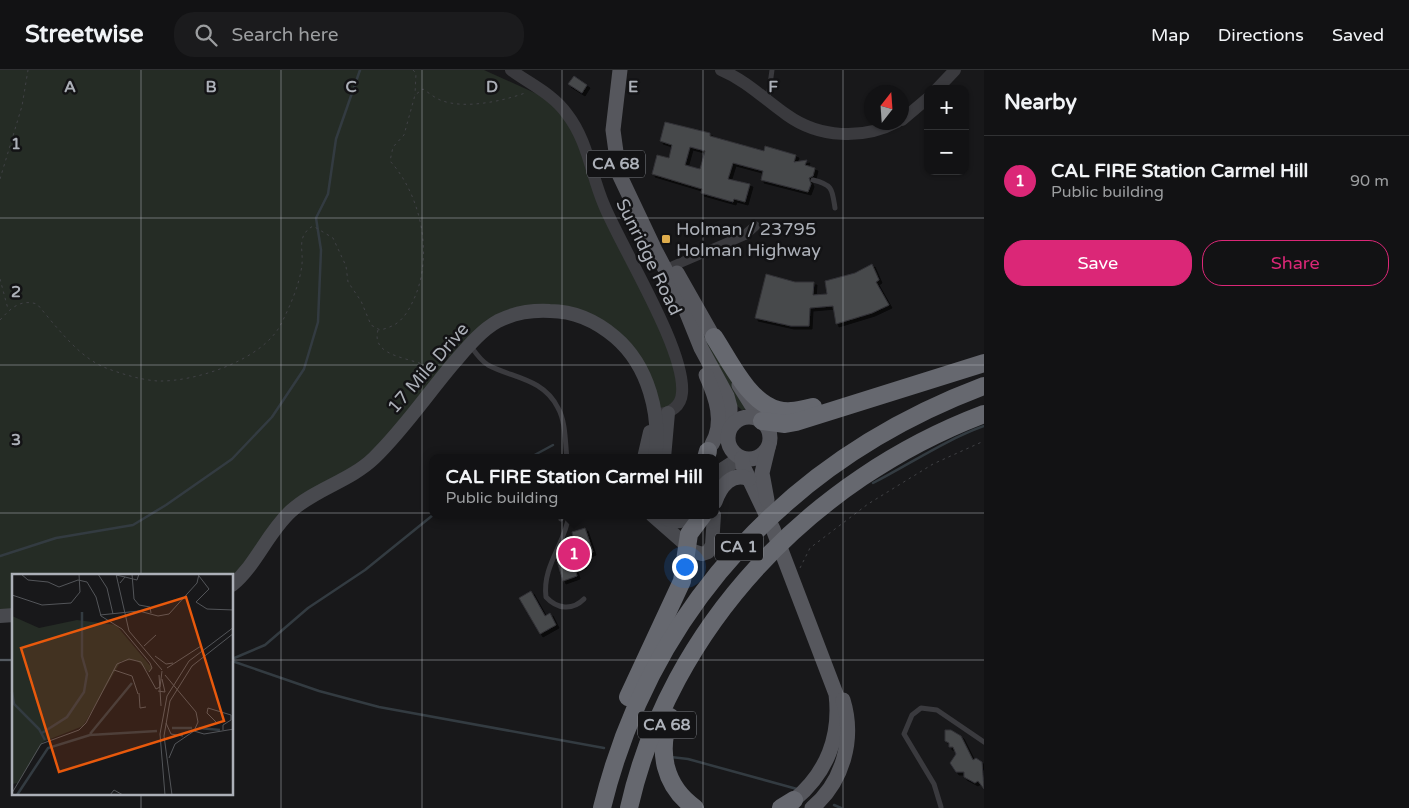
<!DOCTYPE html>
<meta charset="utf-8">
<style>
body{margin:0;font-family:"Varela Round",sans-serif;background:#1b1b1d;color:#f1f3f6}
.controls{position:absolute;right:15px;top:15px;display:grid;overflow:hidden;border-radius:10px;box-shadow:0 1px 4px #0004}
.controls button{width:45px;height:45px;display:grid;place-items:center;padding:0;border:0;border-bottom:1px solid #313234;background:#121214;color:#f1f3f6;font:25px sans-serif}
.compass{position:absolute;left:864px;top:15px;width:45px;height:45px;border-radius:50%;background:#121214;box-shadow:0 1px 4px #0004;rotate:17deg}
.you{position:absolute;left:684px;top:496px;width:18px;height:18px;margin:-12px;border:4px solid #fff;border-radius:50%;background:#1a73e8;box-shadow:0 0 0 8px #1a73e833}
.badge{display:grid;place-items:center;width:32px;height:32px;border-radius:50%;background:#db2777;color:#fff;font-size:16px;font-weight:700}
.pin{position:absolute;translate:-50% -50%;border:2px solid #fff;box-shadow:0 1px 5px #0006}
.popup{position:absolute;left:429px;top:384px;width:290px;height:65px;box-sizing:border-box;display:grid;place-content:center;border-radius:10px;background:#121214;filter:drop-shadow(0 1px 4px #0005);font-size:16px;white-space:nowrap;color:#9c9ea0}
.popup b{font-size:19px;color:#f1f3f6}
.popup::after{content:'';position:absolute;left:50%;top:100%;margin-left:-10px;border:10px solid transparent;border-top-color:#121214}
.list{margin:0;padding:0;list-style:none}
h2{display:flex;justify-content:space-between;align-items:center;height:65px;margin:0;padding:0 20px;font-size:21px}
h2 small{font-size:16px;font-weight:400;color:#9c9ea0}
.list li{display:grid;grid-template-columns:32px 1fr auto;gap:15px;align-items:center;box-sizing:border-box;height:90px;padding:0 20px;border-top:1px solid #313234}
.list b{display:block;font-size:19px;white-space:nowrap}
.list p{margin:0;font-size:16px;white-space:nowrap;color:#9c9ea0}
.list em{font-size:16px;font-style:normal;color:#9c9ea0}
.actions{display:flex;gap:10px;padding:15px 20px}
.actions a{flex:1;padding:11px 0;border:1px solid #db2777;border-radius:20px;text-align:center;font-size:18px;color:#db2777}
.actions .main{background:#db2777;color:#fff}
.icon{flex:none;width:28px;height:28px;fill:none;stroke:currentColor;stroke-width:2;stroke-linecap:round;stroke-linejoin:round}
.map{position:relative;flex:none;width:984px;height:738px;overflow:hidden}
header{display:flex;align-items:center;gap:30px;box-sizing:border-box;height:70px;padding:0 25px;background:#121214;border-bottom:1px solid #313234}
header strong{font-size:24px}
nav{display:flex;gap:28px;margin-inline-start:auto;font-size:18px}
.search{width:350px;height:45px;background:#1b1b1d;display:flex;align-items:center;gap:12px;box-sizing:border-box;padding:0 18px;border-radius:20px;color:#9c9ea0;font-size:19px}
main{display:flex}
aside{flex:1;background:#121214}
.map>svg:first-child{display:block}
.green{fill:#252c25}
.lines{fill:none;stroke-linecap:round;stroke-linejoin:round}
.stream{stroke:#333b41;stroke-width:2.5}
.building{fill:#47484c;stroke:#323236;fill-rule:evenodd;filter:url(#shadow)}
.path{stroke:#404145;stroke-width:1;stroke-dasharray:2.5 4;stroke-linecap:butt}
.service{stroke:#3a3a3e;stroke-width:5}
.minor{stroke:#3a3a3e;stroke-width:10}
.tertiary{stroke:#3a3a3e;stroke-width:12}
.secondary{stroke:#48494e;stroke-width:14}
.primary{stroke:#56575d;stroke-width:15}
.motorway{stroke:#66686f;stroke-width:18}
.grid{fill:none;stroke:#acb0b8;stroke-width:1;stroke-opacity:0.55}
.poi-dot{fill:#deac4c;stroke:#131315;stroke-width:2}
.labels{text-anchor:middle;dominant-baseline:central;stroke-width:5;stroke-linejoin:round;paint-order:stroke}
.shield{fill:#131315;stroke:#7e8187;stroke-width:1}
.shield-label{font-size:16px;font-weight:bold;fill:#acb0b8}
.poi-label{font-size:18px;fill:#acb0b8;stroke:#131315;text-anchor:start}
.street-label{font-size:18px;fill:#acb0b8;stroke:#131315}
.inset-river{fill:none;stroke:#333b41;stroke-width:2.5}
.inset-road{fill:none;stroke:#535559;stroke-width:1}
.view{fill:#e8590c;fill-opacity:0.15;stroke:#e8590c;stroke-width:2.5}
.inset-edge{fill:none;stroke:#acb0b8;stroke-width:2.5}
.grid-label{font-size:16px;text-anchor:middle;font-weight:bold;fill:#acb0b8;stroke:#131315;stroke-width:5;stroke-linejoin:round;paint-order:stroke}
</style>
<header>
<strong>Streetwise</strong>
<div class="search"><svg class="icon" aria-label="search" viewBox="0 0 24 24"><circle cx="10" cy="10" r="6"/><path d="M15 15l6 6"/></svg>Search here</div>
<nav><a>Map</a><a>Directions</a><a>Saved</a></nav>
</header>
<main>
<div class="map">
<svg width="984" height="738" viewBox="0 0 984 738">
<defs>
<filter id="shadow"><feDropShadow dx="3" dy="3" stdDeviation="0" flood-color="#0009"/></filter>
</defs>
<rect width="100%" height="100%" fill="#18181a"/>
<!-- green -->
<g class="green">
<polygon points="0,0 484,0 557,33 563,38 662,255 682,327 656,345 628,280 569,242 498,251 391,368 308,429 252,494 232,506 14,506 14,545 0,546"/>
<polygon points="689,228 746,339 742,340 736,335 703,272"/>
</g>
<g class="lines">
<!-- stream -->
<g class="stream">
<polyline points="529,388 553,375"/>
<path d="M873 413C910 394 945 370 984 356"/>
<polyline points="0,486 56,468 133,455 166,435 232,389 272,347 304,299 318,252 321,180 316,148 328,124 336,69 360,0"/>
<polyline points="232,589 265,575 308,538 365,500 433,445"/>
<polyline points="0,590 14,590"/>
<polyline points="232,591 319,621 379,637 604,678"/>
<polyline points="671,687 688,689 797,719"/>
<polyline points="834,735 841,738"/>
</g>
</g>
<!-- building -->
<g class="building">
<polygon points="574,6 587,15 582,23 568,14"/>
<path d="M665 52 710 63V66L764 81 765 76 796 85 794 92 807 90 805 95 815 98 813 106 809 108 811 114 808 122 761 110 763 101 733 93 728 109 750 114 745 132 734 129 733 132 701 123 702 119 652 104 657 85 669 88 672 75 660 71ZM690 77 705 81 700 99 685 95Z"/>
<polygon points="872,194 879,210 876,212 889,235 872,243 836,254 833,236 810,238 809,256 791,256 755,248 766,204 795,212 814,212 813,225 827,224 825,211 855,203"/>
<polygon points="585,458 593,482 581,487 584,495 575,498 577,506 563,511 557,491 559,487 567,482 565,474 574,471 572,462"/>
<polygon points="531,521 545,546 550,543 556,555 540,564 519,528"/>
<polygon points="945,660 951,660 961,666 973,690 976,688 982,692 984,719 978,711 975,713 964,707 964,702 956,702 950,693 956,684 953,677 949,677 949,673 945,671"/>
</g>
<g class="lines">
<!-- path -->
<g class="path">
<polyline points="413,0 416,3 415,25"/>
<polyline points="0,109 22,36 28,0"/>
<polyline points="0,209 8,239"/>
<path d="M0 250C11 238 20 229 37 234 56 256 78 287 106 298 122 304 141 310 158 311 195 312 263 290 281 254 290 236 300 214 302 194 303 185 300 175 303 167 305 162 308 159 313 156L333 168 346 196 348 212 361 231 371 255 380 260C385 259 390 257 394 255 403 250 409 240 413 231 434 188 422 126 390 91L393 77 404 65 415 25 423 19C429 23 436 29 443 31 466 39 503 31 525 23"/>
<path d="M378 260C370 289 416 287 432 299"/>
<polyline points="800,498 810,478 868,434 933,394 984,371"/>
</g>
<!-- service -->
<g class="service">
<polyline points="768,29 772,0"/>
<path d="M813 110C833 115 832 119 835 138"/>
<path d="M470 275C475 282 480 290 488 295 512 308 543 308 558 338 566 352 565 373 567 388"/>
<path d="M569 445C565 474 542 496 546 527 557 539 572 541 584 529"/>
<polyline points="561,449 562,445"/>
<polyline points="941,737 934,714 904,664 912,645 921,638 937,640 984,672"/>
</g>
<!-- minor -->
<polyline class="minor" points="673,196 745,165 755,156"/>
<!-- tertiary -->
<g class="tertiary">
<path d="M511 0C530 14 553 24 567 44 588 71 591 105 604 135 622 179 686 280 682 323 681 336 671 343 659 344"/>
<path d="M721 0C747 11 764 29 787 45 819 68 863 70 897 52"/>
<polyline points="937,19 955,0"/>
<polyline points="902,50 928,28"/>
</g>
<!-- secondary -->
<g class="secondary">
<polyline points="644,388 650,362"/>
<polyline points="664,388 668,343"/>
<polyline points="715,412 723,399 740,388"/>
<polyline points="652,445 693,481 702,484 708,482 712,475 714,445"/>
<path d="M661 445C671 453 681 454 690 445"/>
<path d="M232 515C257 494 267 463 291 441 315 419 350 411 374 388 403 360 426 326 452 295 466 279 480 261 498 251 514 243 532 240 550 241 575 241 596 251 615 267 649 296 661 345 655 388"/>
<polyline points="0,546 14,545"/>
</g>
<!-- primary -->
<g class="primary">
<polyline points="620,0 613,60 619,104 655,180 682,231 701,278 727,326 730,337 730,356"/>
<polyline points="677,203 719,277"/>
<path d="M706 305C716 327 725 352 712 374"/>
<polyline points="739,315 761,350"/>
<circle cx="749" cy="368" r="21"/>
<path d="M742 388 743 396 773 459 836 624C841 666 827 703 794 730"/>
<polyline points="767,430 762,403 768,378"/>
<path d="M715 432C720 417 732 401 749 409"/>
<path d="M812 738C843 712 855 669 843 630"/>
</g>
<!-- motorway -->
<g class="motorway">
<path d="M714 267C730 291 748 332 778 340 789 343 801 340 813 337"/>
<polyline points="762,351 785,354 796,352 984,293"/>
<polyline points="706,388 708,381"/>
<polyline points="628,627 682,511 689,464 703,445"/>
<path d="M670 647C657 681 664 716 695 738"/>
<path d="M602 738C651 537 792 388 984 316"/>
<path d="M629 738C670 556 812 409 984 344"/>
<polyline points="781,738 794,730"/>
</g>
</g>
<!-- grid -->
<path class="grid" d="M141 0V506M281 0V738M422 0V738M562 0V738M703 0V738M843 0V738M0 148H984M0 295H984M0 443H984M0 590H14M232 590H984M141 724V738"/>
<!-- markers -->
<rect class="poi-dot" x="661" y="164" width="10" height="10" rx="2.5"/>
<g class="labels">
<!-- shield labels -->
<g class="shield">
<rect x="587" y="80.5" width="58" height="27" rx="4"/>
<rect x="715" y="463.5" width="48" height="27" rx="4"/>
<rect x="638" y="641.5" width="58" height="27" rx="4"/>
</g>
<g class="shield-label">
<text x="616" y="94">CA 68</text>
<text x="739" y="477">CA 1</text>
<text x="667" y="655">CA 68</text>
</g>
<!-- poi labels -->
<g class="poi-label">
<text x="676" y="159">Holman / 23795<tspan x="676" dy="21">Holman Highway</tspan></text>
</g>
<!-- street labels -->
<g class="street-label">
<text transform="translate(649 187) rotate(64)">Sunridge Road</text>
<text transform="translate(428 298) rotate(-49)">17 Mile Drive</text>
</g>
</g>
<!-- overview -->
<g transform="translate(12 504)">
<rect width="221" height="221" fill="#18181a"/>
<path d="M0 42 27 54 65 46 104 51 140 94 137 98 124 86 109 87 71 152 31 168 6 209 0 210Z" fill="#252c25"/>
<path class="inset-river" d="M0 118 2 130 27 155 33 166M160 154H180M187 154 208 156M30 159 55 143 72 118 75 100 70 82V38M78 160 120 109M5 221 36 174 78 161 145 157"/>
<path class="inset-road" d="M9 0 16 6 36 8 47 13 66 6 75 8 84 23 89 42 110 55 138 89 140 94 137 98M86 0 95 14 101 40M104 0 117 57 150 96M120 0 122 25 127 31 138 33 139 39M104 1 113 3 108 9M187 2 197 15 184 28 195 35 222 36M113 3 125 6 127 0M0 21 30 31 59 29 68 18 67 0M88 41 127 37 146 42 157 40 185 9 187 0M132 72 144 61M143 82 154 90 161 89M155 94 189 72M102 96 120 102 126 120M147 101 149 132M153 101 184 138 186 148 182 157M146 117 153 118 150 105M127 119 128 134 134 133M154 149 159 160 171 162M205 149 195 139 196 134 219 141V146L211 151V156M182 157 192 160 222 155M157 184 163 170 182 157M0 219 29 170 67 156 74 149 105 90 117 85 129 88 144 115 148 113 150 97M98 221 102 216 111 221M153 221 148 160 155 122 177 87 222 53M160 221 152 162 158 127 180 92 222 59"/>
<path class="view" d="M174 23 212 147 47 198 9 74Z"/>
<rect width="221" height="221" class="inset-edge"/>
</g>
<g class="grid-label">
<text x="70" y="22">A</text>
<text x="211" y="22">B</text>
<text x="351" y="22">C</text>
<text x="492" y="22">D</text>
<text x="633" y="22">E</text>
<text x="773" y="22">F</text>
<text x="16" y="79">1</text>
<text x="16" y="227">2</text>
<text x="16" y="375">3</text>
</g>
</svg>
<div class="controls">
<button>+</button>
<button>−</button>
</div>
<svg class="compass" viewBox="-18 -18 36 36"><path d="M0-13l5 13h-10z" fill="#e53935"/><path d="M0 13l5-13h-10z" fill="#9c9ea0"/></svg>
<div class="you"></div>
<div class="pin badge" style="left:574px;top:484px">1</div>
<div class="popup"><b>CAL FIRE Station Carmel Hill</b>Public building</div>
</div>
<aside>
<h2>Nearby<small></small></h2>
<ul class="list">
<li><span class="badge">1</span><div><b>CAL FIRE Station Carmel Hill</b><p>Public building</p></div><em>90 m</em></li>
</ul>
<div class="actions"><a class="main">Save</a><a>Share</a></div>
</aside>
</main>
